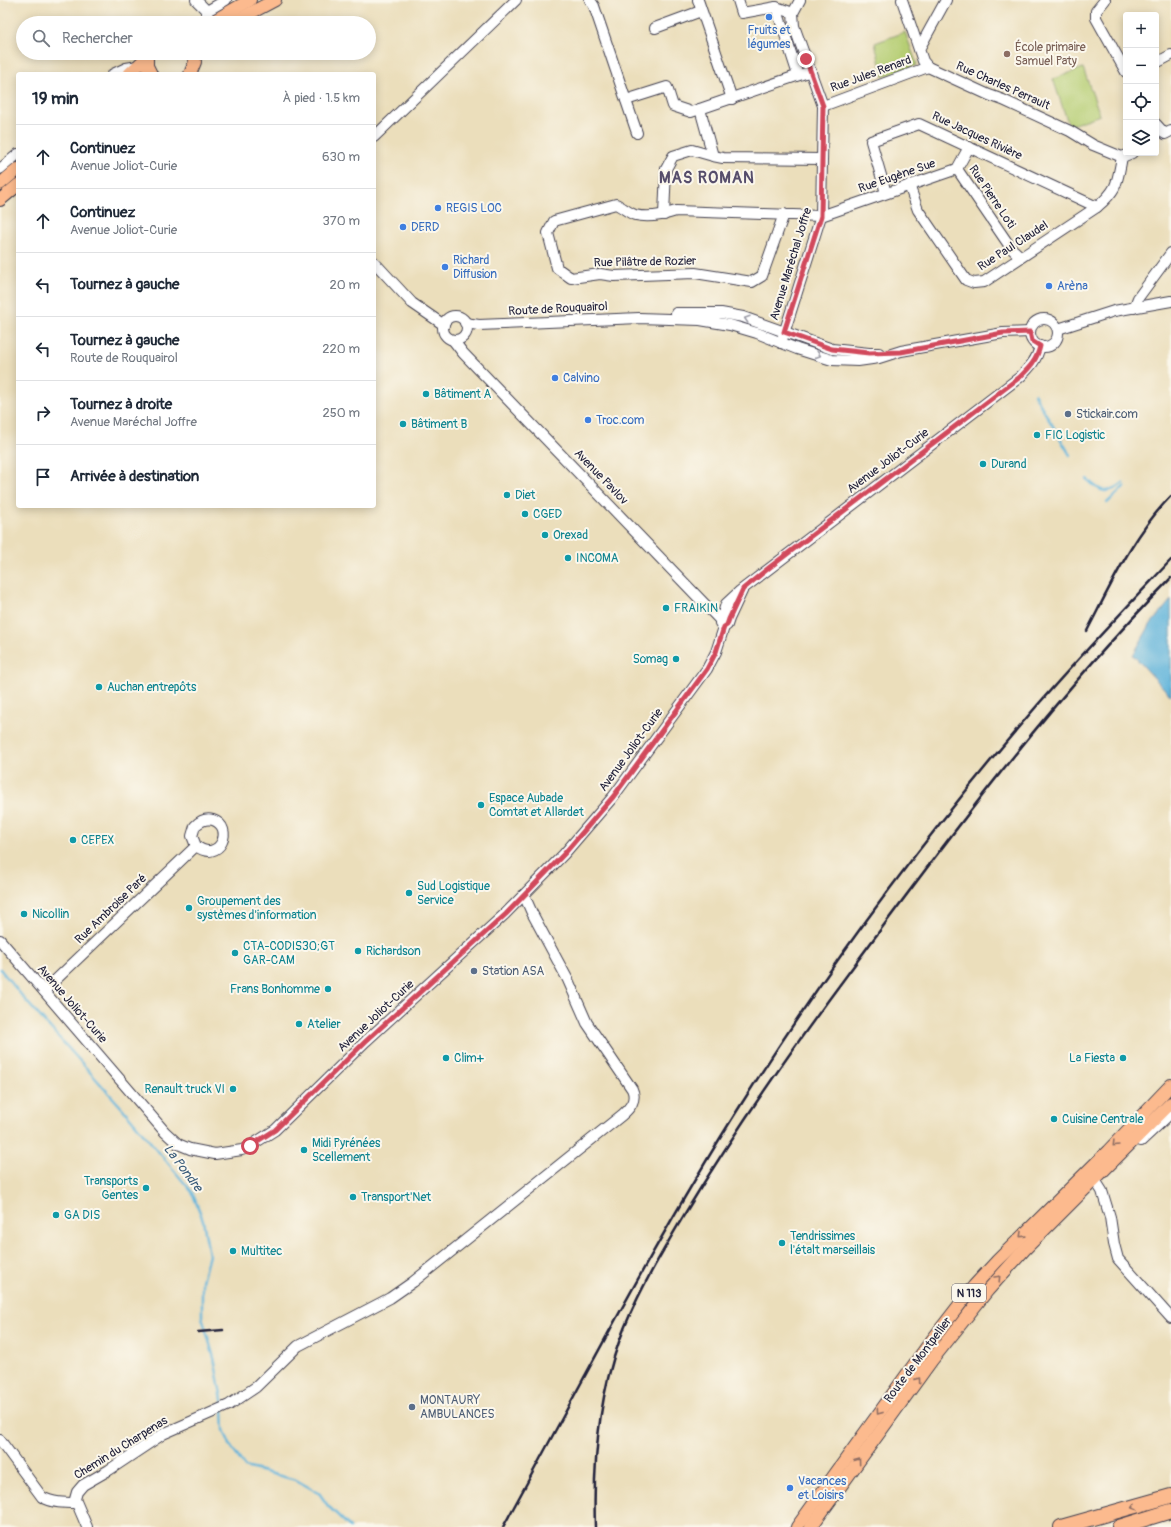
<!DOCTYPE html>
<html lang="fr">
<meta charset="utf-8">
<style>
body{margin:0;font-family:Pangolin,sans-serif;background:#f2f2f3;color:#1f2937}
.controls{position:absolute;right:12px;top:12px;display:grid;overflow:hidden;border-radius:4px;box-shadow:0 2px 10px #0003}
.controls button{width:36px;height:36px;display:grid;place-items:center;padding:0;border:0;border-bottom:1px solid #e0e1e3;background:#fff;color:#1f2937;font:20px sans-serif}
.stop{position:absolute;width:12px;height:12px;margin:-9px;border:3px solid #d1495b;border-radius:50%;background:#fff}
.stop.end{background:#d1495b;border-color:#fff;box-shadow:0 1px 4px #0008}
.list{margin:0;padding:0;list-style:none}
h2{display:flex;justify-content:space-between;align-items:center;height:52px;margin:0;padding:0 16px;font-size:17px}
h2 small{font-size:13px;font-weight:400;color:#747a83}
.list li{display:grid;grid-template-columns:26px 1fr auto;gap:12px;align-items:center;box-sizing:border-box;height:64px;padding:0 16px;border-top:1px solid #e0e1e3}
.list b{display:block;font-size:15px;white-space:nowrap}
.list p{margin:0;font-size:13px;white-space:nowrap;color:#747a83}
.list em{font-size:13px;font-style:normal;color:#747a83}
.icon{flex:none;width:22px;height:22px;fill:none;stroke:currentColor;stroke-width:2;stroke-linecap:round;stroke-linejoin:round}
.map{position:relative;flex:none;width:1171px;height:1527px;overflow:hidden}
.search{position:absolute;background:#fff;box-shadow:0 2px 10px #0003;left:16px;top:16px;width:360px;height:44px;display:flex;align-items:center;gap:10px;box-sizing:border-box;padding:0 14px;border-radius:22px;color:#747a83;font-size:15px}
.panel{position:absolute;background:#fff;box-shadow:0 2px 10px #0003;left:16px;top:72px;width:360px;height:436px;border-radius:4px}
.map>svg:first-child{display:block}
.green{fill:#b6ce73;stroke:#6c7857}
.water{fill:#5eb3da;stroke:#406a8a}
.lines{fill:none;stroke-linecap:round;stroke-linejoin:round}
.stream{stroke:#5eb3da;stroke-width:2.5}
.minor-casing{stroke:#403e4e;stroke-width:12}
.major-casing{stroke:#403e4e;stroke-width:14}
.highway-casing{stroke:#403e4e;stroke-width:16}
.minor{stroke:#fff;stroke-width:10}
.major{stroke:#fcba8e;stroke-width:12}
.highway{stroke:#fcba8e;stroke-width:14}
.rail{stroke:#22223b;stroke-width:2.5}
.oneway{stroke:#9c9ca7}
.oneway2{stroke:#8f6e64}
.route{stroke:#d1495b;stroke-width:5}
.shop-dot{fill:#3f7fe0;stroke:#fbf7ec;stroke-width:1.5}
.education-dot{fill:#8d6e63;stroke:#fbf7ec;stroke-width:1.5}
.culture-dot{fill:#0f9aa8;stroke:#fbf7ec;stroke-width:1.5}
.service-dot{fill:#5c6f8a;stroke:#fbf7ec;stroke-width:1.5}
.labels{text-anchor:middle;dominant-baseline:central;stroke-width:4;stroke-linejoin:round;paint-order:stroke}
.shield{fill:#fbf7ec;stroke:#636270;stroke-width:1}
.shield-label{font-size:11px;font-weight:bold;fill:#22223b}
.shop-label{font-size:12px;fill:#366cbe;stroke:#fbf7ec;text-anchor:start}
.education-label{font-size:12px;fill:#785e54;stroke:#fbf7ec;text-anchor:start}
.street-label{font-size:12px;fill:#22223b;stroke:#fbf7ec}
.culture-label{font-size:12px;fill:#0d838f;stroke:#fbf7ec;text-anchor:start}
.service-label{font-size:12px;fill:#4e5e75;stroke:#fbf7ec;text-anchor:start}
.water-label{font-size:13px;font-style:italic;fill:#3a5c7b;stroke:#fbf7ec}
.district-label{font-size:16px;font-weight:bold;letter-spacing:1px;fill:#564d6b;stroke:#fbf7ec}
</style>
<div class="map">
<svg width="1171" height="1527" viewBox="0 0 1171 1527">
<rect width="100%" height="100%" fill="#fbf7ec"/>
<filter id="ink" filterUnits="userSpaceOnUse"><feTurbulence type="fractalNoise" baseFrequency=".025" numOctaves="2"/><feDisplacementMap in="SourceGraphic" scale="8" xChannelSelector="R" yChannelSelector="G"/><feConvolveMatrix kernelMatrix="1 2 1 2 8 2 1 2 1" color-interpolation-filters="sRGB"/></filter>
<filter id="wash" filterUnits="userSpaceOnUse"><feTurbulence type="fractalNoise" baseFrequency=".012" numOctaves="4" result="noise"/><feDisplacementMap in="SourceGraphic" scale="16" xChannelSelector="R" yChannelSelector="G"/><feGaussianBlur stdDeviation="0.9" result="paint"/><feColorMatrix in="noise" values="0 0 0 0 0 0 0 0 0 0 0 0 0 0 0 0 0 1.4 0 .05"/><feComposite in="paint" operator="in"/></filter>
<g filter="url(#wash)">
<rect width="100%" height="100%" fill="#ebdebb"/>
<!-- green -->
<g class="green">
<polygon points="905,32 917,65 883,77 875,43"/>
<polygon points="1083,68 1100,115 1069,126 1053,79"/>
</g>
<!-- water -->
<polygon class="water" points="1171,600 1171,696 1133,655 1150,625"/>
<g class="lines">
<!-- stream -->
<g class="stream">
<polyline points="1034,394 1070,455"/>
<path d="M1087 479C1100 492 1107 496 1123 483"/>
<polyline points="1107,503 1125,486"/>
<polyline points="0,969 27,1002 123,1109 192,1192 203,1220 209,1255 202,1281 202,1317 214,1358 223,1405"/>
<polyline points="223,1410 224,1430 231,1447 245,1467 296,1480 319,1493 328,1506 350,1527"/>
</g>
</g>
</g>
<g filter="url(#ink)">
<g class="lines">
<!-- minor casing -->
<g class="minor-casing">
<g id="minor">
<polyline points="196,0 207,11 207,23"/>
<polyline points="590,0 594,6 637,133"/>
<polyline points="698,0 732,99"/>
<polyline points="738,0 742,13 776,7 793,13"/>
<polyline points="902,0 923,61 928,67 989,95 1003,100 1070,131 1093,145 1122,157 1132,153"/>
<polyline points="1105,0 1096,11 1096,18 1126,72"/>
<polyline points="776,7 798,75"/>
<polyline points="207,11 226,0"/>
<polyline points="655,28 701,11"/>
<polyline points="919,49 946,0"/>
<polyline points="1156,63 1171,55"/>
<polyline points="113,74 126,68 138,66"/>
<polyline points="626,100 667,87 673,106 691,112 811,71"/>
<polyline points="823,106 928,67"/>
<polyline points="700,109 713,156 723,158 822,159"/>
<polyline points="1156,124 1165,134 1171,131"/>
<polyline points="374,137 516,0"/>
<polyline points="0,169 18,154"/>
<polyline points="957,169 1011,248 1021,257"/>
<path d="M909 185 918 210 966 280 974 283 984 282 1097 207C1118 189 1117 183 1122 157"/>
<polyline points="886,193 871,141 919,124 1097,207"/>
<path d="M784 214 762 276 752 282 695 273 614 276 600 274 571 278 557 268 548 233 554 221 616 204C622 207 629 213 635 215 648 218 664 215 676 211L821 216 957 169 969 147"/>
<polyline points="664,215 666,169 673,156 692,150 713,156"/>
<polyline points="374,262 412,303 444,325"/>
<polyline points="1134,308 1138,298 1171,253"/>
<polyline points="676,313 721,313 743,317 832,349 869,353 879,353"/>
<circle cx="455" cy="328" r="12"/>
<circle cx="1044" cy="333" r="14"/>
<polyline points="465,323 479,325 639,318 700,320 730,325 757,333 797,349 832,360 858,361 879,358 901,351 1003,333 1030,332"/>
<polyline points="1058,329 1114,311 1171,301"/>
<polyline points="453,340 463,353 490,381 720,620"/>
<polyline points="781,343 821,216 823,106 794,26 793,13 800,0"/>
<path d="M743 589 729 619 727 625 724 627 722 626 720 623 726 604 740 591 1020 377C1030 367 1037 360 1040 346"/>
<polyline points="0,940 165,1132 178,1144 190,1149 215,1154 242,1150 250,1146 275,1130 366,1041 505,914 564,854 613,797 707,669 716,652 724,627"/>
<path d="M44 991 196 846C220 864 235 827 213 820 206 818 200 821 195 826L192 836 196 846"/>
<polyline points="1141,1141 1171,1113"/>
<polyline points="1095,1180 1102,1191 1110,1217 1114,1244 1118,1259 1171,1318"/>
<path d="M0 1440 42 1497C52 1503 65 1503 76 1503"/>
<path d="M87 1527 75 1499 77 1492 83 1485 109 1470 163 1434 229 1405 256 1387 298 1346 390 1298 413 1282 622 1115C630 1108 637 1100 632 1089L587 1023 568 980 532 913 524 895"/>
</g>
</g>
<!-- major casing -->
<g class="major-casing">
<g id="major">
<polyline points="210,23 250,0"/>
<polyline points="232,23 275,0"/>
<polyline points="147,53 147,66 151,74"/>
<polyline points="129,74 146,58"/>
<polyline points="190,74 195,62 194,53"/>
<polyline points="0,184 18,169"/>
<polyline points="0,200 18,185"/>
<polyline points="797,1527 926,1348 974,1286 997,1261 1108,1151 1171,1085"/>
<polyline points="811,1527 932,1360 988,1290 1025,1249 1171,1103"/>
</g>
</g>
<!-- highway casing -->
<g class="highway-casing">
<g id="highway">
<polyline points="1061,1527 1171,1496"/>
<polyline points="1119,1527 1171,1511"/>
</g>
</g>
<!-- minor -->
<use href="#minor" class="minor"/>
<!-- major -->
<use href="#major" class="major"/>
<!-- highway -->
<use href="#highway" class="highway"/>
<!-- rail -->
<g class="rail">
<path d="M1087 631C1112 583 1133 535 1171 496"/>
<polyline points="198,1332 223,1330"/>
<path d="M503 1527C581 1385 655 1240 742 1103 826 970 921 842 1023 722 1070 666 1121 613 1171 560"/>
<path d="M595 1527C593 1465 598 1400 619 1342 635 1297 660 1256 684 1215 734 1132 789 1053 847 975 948 838 1051 700 1171 578"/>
</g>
</g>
<!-- one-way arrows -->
<defs><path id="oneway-chevron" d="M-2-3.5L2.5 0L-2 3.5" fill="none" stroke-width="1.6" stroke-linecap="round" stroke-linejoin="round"/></defs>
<g class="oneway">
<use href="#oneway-chevron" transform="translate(747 319) rotate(-162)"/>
<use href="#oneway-chevron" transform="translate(818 355) rotate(17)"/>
</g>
<g class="oneway2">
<use href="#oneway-chevron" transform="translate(1115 1144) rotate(134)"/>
<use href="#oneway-chevron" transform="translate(1022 1235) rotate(136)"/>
<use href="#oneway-chevron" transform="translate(998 1278) rotate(-47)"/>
<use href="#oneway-chevron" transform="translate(918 1380) rotate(-54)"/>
<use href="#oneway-chevron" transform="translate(879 1412) rotate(126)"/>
<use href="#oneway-chevron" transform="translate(858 1461) rotate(-54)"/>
<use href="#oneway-chevron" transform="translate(1134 1507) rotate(164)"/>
</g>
</g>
<g class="lines" filter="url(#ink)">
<!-- route -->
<path class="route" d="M250 1146 275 1130 366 1041 506 914 564 854 613 797 707 669 716 652 724 627 727 625 729 619 743 589 770 567 1020 377C1030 367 1037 360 1040 346L1032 341 1030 332 1003 333 901 352 869 353 832 349 784 332 821 216 823 106 806 59"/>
</g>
<!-- markers -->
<g class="shop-dot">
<circle cx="769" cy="17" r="4"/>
<circle cx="438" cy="208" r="4"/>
<circle cx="403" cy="227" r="4"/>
<circle cx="445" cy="267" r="4"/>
<circle cx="1049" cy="286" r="4"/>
<circle cx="555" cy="378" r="4"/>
<circle cx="588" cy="420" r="4"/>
<circle cx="790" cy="1488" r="4"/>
</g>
<circle class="education-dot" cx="1007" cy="54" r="4"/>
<g class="culture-dot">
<circle cx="426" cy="394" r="4"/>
<circle cx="403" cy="424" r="4"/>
<circle cx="1037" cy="435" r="4"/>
<circle cx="983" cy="464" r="4"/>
<circle cx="507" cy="495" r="4"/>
<circle cx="525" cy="514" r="4"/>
<circle cx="545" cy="535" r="4"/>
<circle cx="568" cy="558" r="4"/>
<circle cx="666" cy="608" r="4"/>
<circle cx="676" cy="659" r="4"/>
<circle cx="99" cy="687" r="4"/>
<circle cx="481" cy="805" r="4"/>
<circle cx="73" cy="840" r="4"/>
<circle cx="409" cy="893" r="4"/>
<circle cx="189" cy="908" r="4"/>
<circle cx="24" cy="914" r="4"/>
<circle cx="358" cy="951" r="4"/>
<circle cx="235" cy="953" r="4"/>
<circle cx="328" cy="989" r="4"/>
<circle cx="299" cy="1024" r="4"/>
<circle cx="446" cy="1058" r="4"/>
<circle cx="1123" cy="1058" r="4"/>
<circle cx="233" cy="1089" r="4"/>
<circle cx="1054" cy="1119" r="4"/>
<circle cx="304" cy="1150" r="4"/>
<circle cx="146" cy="1188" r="4"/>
<circle cx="353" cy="1197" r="4"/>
<circle cx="56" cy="1215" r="4"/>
<circle cx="782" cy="1243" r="4"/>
<circle cx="233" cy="1251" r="4"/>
</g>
<g class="service-dot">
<circle cx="1068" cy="414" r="4"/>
<circle cx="474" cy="971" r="4"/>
<circle cx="412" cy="1407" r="4"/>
</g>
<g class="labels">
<!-- shield labels -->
<rect class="shield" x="952" y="1284" width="34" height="18" rx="3"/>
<g class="shield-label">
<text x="969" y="1293">N 113</text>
</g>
<!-- shop labels -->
<g class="shop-label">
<text x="769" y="30" text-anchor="middle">Fruits et<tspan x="769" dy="14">légumes</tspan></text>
<text x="446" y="208">REGIS LOC</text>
<text x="411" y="227">DERD</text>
<text x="453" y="260">Richard<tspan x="453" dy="14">Diffusion</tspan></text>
<text x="1057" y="286">Arèna</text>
<text x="563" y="378">Calvino</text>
<text x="596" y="420">Troc.com</text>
<text x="798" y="1481">Vacances<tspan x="798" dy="14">et Loisirs</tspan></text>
</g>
<!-- education labels -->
<g class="education-label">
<text x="1015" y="47">École primaire<tspan x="1015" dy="14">Samuel Paty</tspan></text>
</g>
<!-- street labels -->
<g class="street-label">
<text transform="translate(871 74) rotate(-20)">Rue Jules Renard</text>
<text transform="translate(1003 86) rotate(24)">Rue Charles Perrault</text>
<text transform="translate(977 136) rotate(25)">Rue Jacques Rivière</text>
<text transform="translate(897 176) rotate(-19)">Rue Eugène Sue</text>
<text transform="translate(992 197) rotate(56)">Rue Pierre Loti</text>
<text transform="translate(1013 246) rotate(-33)">Rue Paul Claudel</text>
<text transform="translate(645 262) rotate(-1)">Rue Pilâtre de Rozier</text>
<text transform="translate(791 264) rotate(-73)">Avenue Maréchal Joffre</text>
<text transform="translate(558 309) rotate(-3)">Route de Rouquairol</text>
<text transform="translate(888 461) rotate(-37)">Avenue Joliot-Curie</text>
<text transform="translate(601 477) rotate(46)">Avenue Pavlov</text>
<text transform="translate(631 750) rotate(-54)">Avenue Joliot-Curie</text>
<text transform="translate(111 909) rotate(-44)">Rue Ambroise Paré</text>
<text transform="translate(72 1004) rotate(49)">Avenue Joliot-Curie</text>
<text transform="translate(376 1016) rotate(-43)">Avenue Joliot-Curie</text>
<text transform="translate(918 1360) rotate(-53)">Route de Montpellier</text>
<text transform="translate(121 1448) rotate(-32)">Chemin du Charpenas</text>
</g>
<!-- culture labels -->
<g class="culture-label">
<text x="434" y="394">Bâtiment A</text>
<text x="411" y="424">Bâtiment B</text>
<text x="1045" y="435">FIC Logistic</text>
<text x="991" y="464">Durand</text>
<text x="515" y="495">Diet</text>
<text x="533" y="514">CGED</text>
<text x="553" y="535">Orexad</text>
<text x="576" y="558">INCOMA</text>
<text x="674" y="608">FRAIKIN</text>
<text x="668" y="659" text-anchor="end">Somag</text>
<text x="107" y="687">Auchan entrepôts</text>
<text x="489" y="798">Espace Aubade<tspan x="489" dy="14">Comtat et Allardet</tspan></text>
<text x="81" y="840">CEPEX</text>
<text x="417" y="886">Sud Logistique<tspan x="417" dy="14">Service</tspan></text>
<text x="197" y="901">Groupement des<tspan x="197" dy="14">systèmes d'information</tspan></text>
<text x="32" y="914">Nicollin</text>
<text x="243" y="946">CTA-CODIS30;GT<tspan x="243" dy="14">GAR-CAM</tspan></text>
<text x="366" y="951">Richardson</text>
<text x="320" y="989" text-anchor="end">Frans Bonhomme</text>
<text x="307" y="1024">Atelier</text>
<text x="454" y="1058">Clim+</text>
<text x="1115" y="1058" text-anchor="end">La Fiesta</text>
<text x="225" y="1089" text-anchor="end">Renault truck VI</text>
<text x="1062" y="1119">Cuisine Centrale</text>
<text x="312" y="1143">Midi Pyrénées<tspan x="312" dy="14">Scellement</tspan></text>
<text x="138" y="1181" text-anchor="end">Transports<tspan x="138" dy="14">Gentes</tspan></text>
<text x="361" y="1197">Transport'Net</text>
<text x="64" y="1215">GA DIS</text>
<text x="790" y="1236">Tendrissimes<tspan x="790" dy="14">l'étalt marseillais</tspan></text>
<text x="241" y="1251">Multitec</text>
</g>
<!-- service labels -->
<g class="service-label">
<text x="1076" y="414">Stickair.com</text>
<text x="482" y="971">Station ASA</text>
<text x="420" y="1400">MONTAURY<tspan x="420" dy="14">AMBULANCES</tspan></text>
</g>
<!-- water labels -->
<g class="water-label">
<text transform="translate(183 1168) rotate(53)">La Pondre</text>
</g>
<!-- district labels -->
<g class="district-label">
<text x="707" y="178">MAS ROMAN</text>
</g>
</g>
</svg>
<div class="controls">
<button>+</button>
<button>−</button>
<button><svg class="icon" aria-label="locate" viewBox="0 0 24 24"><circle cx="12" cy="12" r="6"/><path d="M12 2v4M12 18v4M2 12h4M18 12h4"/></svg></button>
<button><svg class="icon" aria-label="layers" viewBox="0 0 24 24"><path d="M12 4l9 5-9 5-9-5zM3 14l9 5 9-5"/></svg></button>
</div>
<div class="stop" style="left:250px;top:1146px"></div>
<div class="stop end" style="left:806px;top:59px"></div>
<div class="search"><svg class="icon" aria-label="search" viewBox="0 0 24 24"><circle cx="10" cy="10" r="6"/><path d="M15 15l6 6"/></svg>Rechercher</div>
<section class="panel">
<h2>19 min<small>À pied · 1.5 km</small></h2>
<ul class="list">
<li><svg class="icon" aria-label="ahead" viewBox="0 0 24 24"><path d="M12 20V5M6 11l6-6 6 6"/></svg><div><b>Continuez</b><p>Avenue Joliot-Curie</p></div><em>630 m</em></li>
<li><svg class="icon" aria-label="ahead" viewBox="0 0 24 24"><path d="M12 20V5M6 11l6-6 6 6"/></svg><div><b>Continuez</b><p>Avenue Joliot-Curie</p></div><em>370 m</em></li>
<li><svg class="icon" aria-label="left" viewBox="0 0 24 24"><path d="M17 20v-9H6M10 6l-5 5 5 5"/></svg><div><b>Tournez à gauche</b></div><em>20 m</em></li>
<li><svg class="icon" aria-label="left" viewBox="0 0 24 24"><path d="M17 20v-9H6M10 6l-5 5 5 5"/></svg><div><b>Tournez à gauche</b><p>Route de Rouquairol</p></div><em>220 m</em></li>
<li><svg class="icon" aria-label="right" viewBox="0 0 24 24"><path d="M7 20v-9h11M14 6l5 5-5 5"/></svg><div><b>Tournez à droite</b><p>Avenue Maréchal Joffre</p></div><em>250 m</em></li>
<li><svg class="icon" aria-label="arrive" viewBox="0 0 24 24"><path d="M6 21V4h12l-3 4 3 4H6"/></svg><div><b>Arrivée à destination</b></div></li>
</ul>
</section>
</div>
